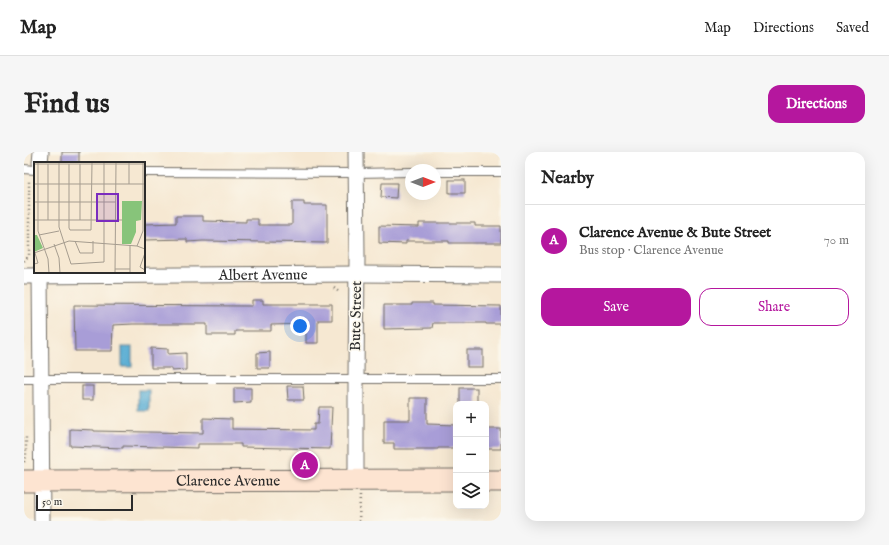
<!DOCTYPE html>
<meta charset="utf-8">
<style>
body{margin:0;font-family:"IM FELL English",serif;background:#f6f6f6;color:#222}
.controls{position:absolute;right:12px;bottom:12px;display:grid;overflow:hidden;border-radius:8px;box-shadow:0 4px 16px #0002}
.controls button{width:36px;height:36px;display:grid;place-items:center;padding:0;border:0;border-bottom:1px solid #e0e0e0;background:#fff;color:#222;font:20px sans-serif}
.compass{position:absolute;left:381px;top:12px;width:36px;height:36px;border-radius:50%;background:#fff;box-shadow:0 4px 16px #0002;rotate:90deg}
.scale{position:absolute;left:12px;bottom:10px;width:97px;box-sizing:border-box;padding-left:4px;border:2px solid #2b2b2b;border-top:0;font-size:11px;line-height:14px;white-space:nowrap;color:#2b2b2b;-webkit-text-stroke:3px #fbf7ec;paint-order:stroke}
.you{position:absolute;left:276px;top:174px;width:14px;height:14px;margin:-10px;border:3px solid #fff;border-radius:50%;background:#1a73e8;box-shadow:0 0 0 6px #1a73e833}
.badge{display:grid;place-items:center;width:26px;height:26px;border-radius:50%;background:#b5179e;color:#fff;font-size:13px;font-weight:700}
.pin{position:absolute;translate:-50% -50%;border:2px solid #fff;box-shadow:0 1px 4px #0006}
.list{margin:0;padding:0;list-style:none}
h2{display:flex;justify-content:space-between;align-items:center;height:52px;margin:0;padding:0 16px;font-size:17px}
h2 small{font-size:13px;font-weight:400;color:#767676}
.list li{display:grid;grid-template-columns:26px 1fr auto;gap:12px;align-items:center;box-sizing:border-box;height:72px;padding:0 16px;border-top:1px solid #e0e0e0}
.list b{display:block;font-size:15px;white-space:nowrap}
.list p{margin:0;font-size:13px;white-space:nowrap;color:#767676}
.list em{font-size:13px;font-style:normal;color:#767676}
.actions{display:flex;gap:8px;padding:12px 16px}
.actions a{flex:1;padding:9px 0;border:1px solid #b5179e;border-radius:12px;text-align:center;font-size:14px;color:#b5179e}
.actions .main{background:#b5179e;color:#fff}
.icon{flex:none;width:22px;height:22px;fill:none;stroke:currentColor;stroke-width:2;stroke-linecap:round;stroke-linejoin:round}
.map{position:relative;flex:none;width:477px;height:369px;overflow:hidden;border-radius:12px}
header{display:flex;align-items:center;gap:24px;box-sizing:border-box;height:56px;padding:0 20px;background:#fff;border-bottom:1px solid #e0e0e0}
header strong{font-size:19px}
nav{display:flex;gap:22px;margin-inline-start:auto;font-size:14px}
.intro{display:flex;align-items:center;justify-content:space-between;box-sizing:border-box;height:96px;padding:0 24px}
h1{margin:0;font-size:28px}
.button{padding:10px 18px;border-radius:12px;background:#b5179e;color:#fff;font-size:14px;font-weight:700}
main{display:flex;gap:24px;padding:0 24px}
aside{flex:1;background:#fff;border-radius:12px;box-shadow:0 4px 16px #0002}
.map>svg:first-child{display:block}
.water{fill:#57acd3;stroke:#416c7f}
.building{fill:#a89dd7}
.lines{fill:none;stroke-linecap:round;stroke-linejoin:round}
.service-casing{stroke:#726d65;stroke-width:10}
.minor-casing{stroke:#726d65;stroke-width:17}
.secondary-casing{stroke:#726d65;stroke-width:23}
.path{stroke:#726d65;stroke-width:2.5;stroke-dasharray:1 3;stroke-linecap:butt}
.service{stroke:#fff;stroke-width:8}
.minor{stroke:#fff;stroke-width:15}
.secondary{stroke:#fde4d1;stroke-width:21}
.labels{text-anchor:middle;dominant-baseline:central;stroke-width:3;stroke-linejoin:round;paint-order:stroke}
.street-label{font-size:15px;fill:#2b2b2b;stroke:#fbf7ec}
.inset-road{fill:none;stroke:#a59c8f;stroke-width:1}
.view{fill:#7b2cbf;fill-opacity:0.15;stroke:#7b2cbf;stroke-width:2}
.inset-edge{fill:none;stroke:#2b2b2b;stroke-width:2}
</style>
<header>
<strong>Map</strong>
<nav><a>Map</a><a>Directions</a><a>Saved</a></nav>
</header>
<div class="intro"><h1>Find us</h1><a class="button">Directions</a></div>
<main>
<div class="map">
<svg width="477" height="369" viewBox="0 0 477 369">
<rect width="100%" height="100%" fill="#fbf7ec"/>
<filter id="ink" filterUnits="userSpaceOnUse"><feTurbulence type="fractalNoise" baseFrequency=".025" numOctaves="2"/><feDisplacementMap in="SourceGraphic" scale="8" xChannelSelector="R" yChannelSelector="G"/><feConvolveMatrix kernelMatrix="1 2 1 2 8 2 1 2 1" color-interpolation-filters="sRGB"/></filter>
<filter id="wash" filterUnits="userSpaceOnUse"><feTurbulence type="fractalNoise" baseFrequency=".012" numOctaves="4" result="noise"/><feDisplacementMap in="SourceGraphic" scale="16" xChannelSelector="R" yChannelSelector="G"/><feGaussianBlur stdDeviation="0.9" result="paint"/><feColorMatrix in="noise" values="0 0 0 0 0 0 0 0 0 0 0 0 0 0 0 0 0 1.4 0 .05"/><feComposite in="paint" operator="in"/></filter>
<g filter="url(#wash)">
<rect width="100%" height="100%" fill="#f6e8d2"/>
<!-- water -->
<g class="water">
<rect x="98" y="195" width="10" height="20"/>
<rect x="114" y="238" width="11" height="21"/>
</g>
<g id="blocks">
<!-- building -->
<g class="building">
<rect x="38" y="0" width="17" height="11"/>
<rect x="425" y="28" width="16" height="13"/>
<polygon points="358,31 373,31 372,46 357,45"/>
<polygon points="268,50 280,50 280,53 303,53 303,91 179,89 163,90 163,87 121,88 121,72 152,71 152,64 179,64 179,69 222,70 222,67 234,67 234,73 268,73"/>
<polygon points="395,71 451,71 451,74 477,74 477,91 425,91 425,89 382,89 382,92 355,91 355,74 395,75"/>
<polygon points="228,148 239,148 239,152 308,152 308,168 294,168 294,191 282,191 282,172 247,173 247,179 211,179 211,183 183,183 183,172 109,172 89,173 88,199 51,199 50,153 228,154"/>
<polygon points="388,151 409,151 409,153 477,154 477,172 462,172 462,171 409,171 408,176 360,177 360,153 388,153"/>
<polygon points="127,196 144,197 144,202 162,201 162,218 148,219 148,216 127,216"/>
<rect x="443" y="198" width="16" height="17"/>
<polygon points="246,200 246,216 233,216 233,201"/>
<rect x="58" y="234" width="11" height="14"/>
<polygon points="263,234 279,234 280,248 264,248"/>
<polygon points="210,236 227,236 227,250 210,251"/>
<rect x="436" y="236" width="17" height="16"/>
<polygon points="386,246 403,246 403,272 432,273 432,296 414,296 414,297 370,297 370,291 360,291 360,268 386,268"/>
<polygon points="295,255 308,255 306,297 217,295 217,292 174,292 174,296 99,294 99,296 46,294 46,277 70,278 70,279 179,281 179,266 208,267 208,277 290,278 290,272 294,272"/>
<rect x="462" y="277" width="15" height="20"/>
</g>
</g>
</g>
<g filter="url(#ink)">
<use href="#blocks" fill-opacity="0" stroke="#726d65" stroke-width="1"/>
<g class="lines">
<!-- service casing -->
<g class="service-casing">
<g id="service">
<polyline points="0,17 11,18"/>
<polyline points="120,20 332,21 387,20"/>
<polyline points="411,20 477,20"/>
<polyline points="0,227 477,227"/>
</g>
</g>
<!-- minor casing -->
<g class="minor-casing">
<g id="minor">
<polyline points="332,0 333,105 332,227 332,328"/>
<polyline points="16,11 17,0"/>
<polyline points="16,120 18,369"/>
<path id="s1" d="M0 124 333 122 477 123"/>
</g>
</g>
<!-- secondary casing -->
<g class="secondary-casing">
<g id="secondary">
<path id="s2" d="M0 329 432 328"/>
<polyline points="462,329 477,329"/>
</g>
</g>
<!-- path -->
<g class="path">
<polyline points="0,109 5,103 5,27"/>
<polyline points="310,136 315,140"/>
<polyline points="0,310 2,305 2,283"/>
<polyline points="335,369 336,344"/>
</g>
<!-- service -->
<use href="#service" class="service"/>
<!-- minor -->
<use href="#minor" class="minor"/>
<!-- secondary -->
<use href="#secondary" class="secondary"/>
</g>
</g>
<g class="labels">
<!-- street labels -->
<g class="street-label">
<text stroke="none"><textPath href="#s1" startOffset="239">Albert Avenue</textPath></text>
<text transform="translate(332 164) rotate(-89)">Bute Street</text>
<text stroke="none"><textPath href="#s2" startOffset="204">Clarence Avenue</textPath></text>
</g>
</g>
<!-- overview -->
<g transform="translate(10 10)">
<rect width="111" height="111" fill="#f6e8d2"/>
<path d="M88 39H108L107 58 102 59V70L97 82H88ZM0 73H3L9 86 0 90Z" fill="#87c47a"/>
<path class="inset-road" d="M4 0V69L14 97 15 111M25 0V65L37 102 70 100V0M0 2H111M14 2V58M35 2V66L36 68H57L58 0M46 2V58M0 22H111M95 22V0M0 40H82M0 58H88M5 73 25 69M41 79 46 91H59V79M20 82 25 96 26 111M103 84 109 69V0M0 91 35 79 103 84 111 87M111 91 106 105 111 108M0 102 4 101 1 91M81 107H96M81 111 82 0M96 111V83"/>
<path class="view" d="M63 32H84V59H63Z"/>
<rect width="111" height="111" class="inset-edge"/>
</g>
</svg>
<div class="controls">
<button>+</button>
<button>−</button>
<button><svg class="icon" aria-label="layers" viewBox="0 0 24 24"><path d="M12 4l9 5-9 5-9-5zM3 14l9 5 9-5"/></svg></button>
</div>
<svg class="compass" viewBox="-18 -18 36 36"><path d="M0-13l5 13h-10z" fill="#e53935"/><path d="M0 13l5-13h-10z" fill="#767676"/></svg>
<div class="scale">50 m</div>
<div class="you"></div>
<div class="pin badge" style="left:281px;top:313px">A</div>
</div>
<aside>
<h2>Nearby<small></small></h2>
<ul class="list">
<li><span class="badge">A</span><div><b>Clarence Avenue &amp; Bute Street</b><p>Bus stop · Clarence Avenue</p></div><em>70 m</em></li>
</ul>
<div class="actions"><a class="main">Save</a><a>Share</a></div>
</aside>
</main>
